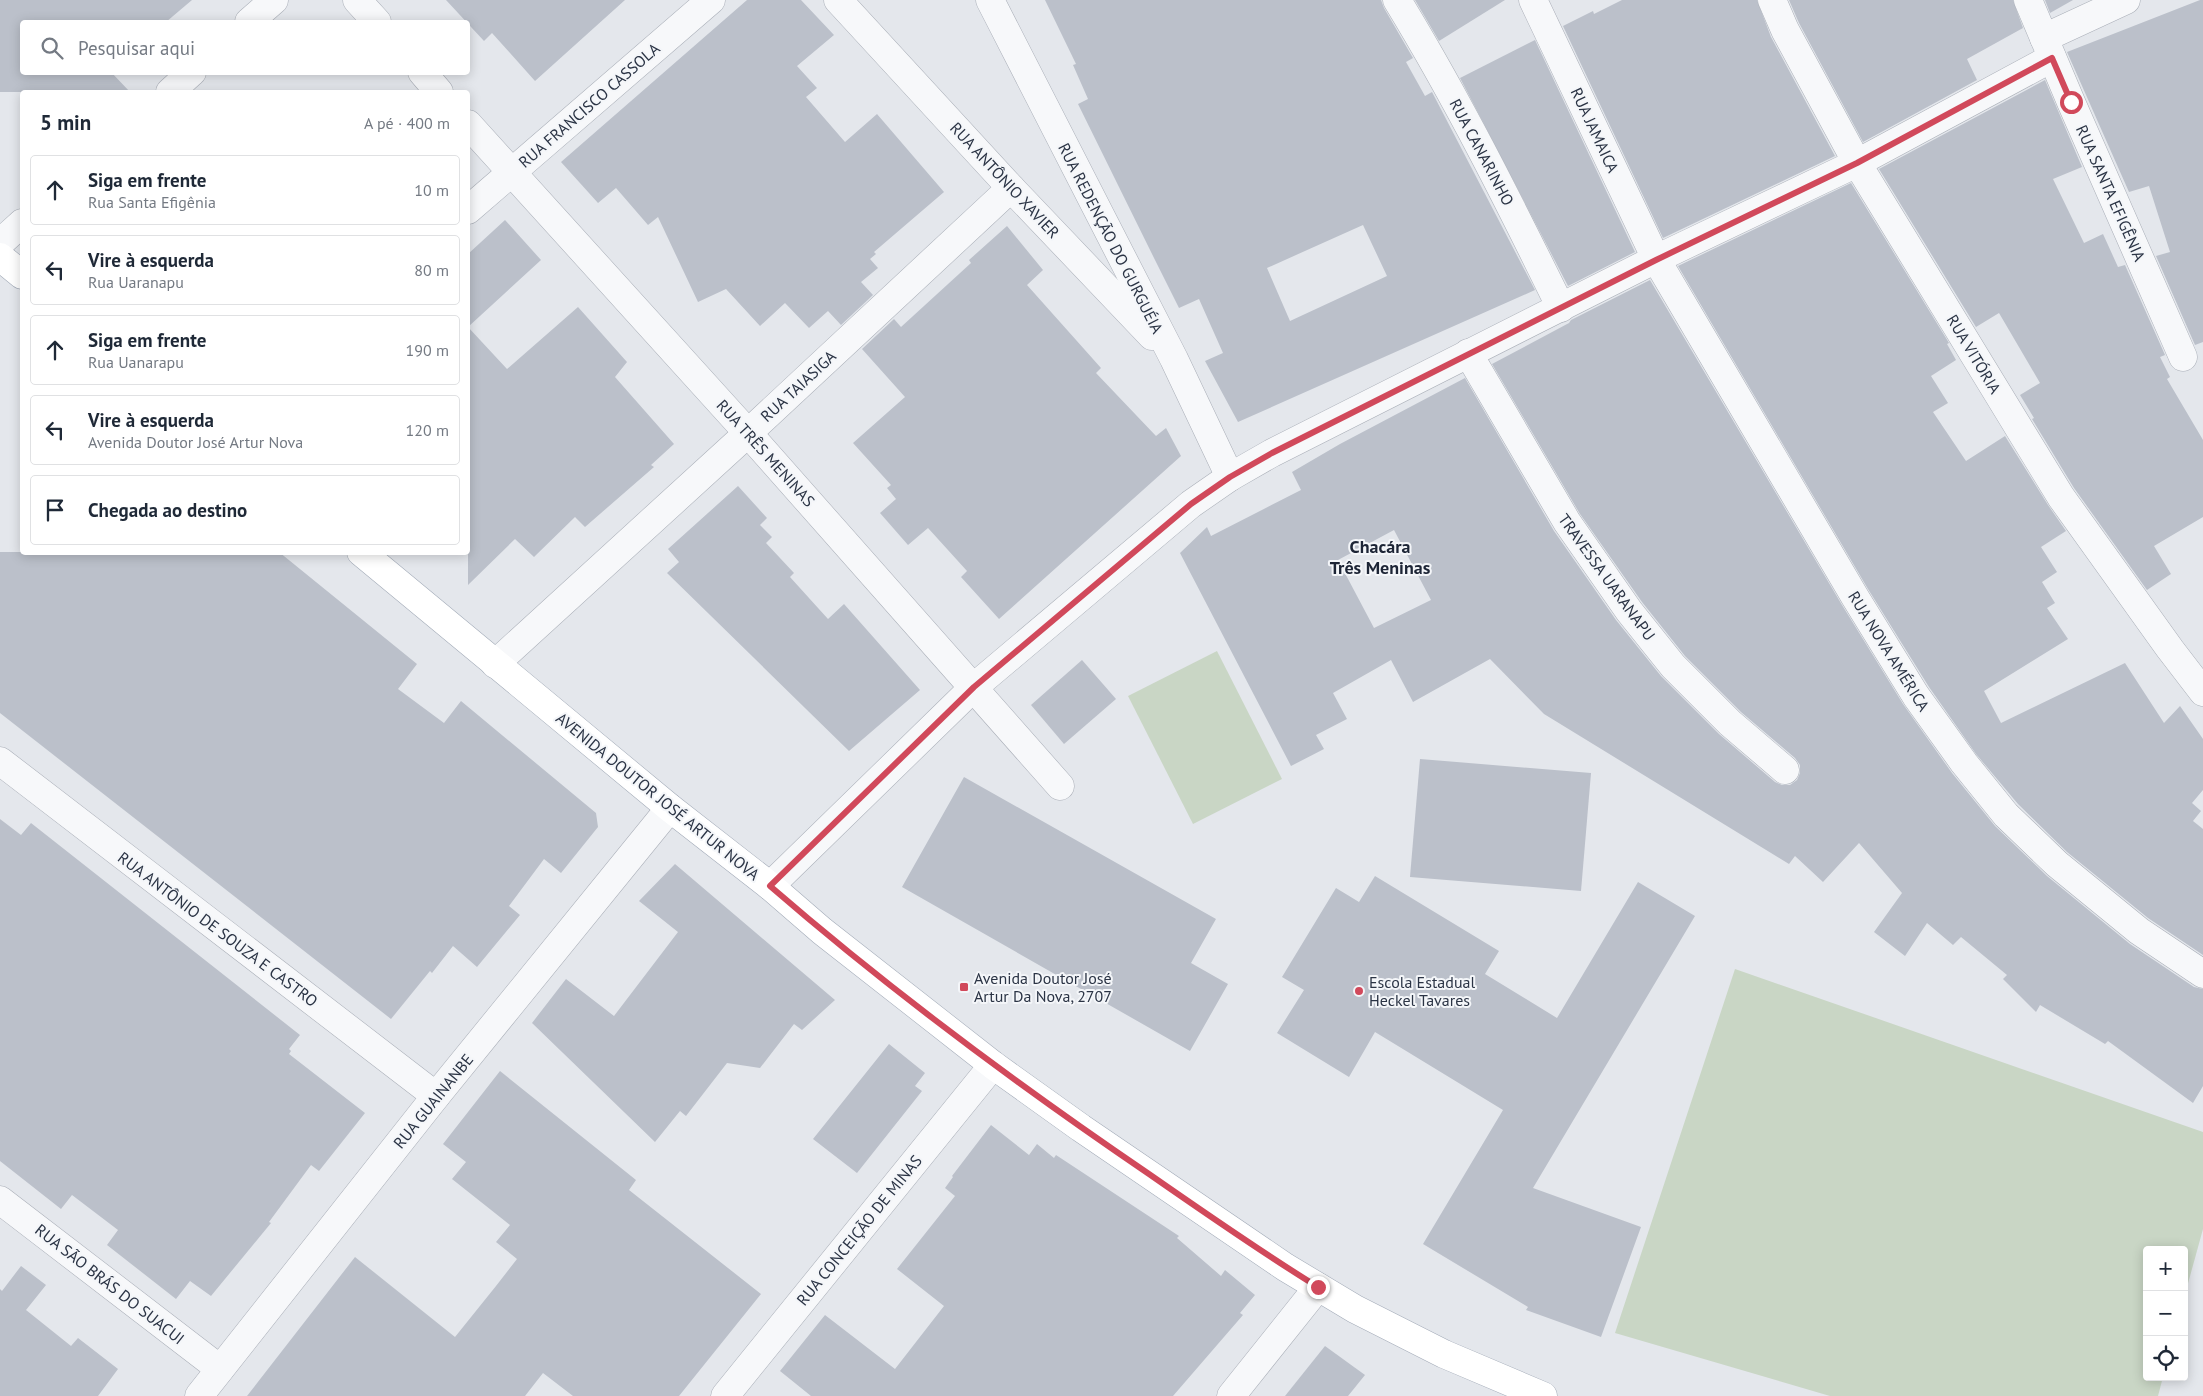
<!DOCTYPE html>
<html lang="pt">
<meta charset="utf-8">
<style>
body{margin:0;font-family:"PT Sans",sans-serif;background:#f2f2f3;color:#1f2937}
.controls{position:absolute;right:15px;bottom:15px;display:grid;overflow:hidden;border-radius:5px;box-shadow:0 2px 12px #0003}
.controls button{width:45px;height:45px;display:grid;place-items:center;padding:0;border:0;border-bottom:1px solid #e0e1e3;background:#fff;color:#1f2937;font:25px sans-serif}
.stop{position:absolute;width:15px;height:15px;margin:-11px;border:4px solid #d1495b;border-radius:50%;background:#fff}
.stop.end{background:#d1495b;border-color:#fff;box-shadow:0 1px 5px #0008}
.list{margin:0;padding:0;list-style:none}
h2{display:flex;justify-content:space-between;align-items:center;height:65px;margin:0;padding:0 20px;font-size:21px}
h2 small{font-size:16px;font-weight:400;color:#747a83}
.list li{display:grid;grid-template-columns:32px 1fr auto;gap:15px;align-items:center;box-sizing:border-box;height:70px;margin:0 10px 10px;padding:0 10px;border:1px solid #e0e1e3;border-radius:5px}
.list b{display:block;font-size:19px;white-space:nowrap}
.list p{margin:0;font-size:16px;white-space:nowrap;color:#747a83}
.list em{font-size:16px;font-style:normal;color:#747a83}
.icon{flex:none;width:28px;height:28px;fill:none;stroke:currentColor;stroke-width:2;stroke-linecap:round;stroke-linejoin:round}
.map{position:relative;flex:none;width:2203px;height:1396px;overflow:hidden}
.search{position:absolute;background:#fff;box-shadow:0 2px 12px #0003;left:20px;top:20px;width:450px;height:55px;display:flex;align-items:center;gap:12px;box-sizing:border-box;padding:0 18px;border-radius:5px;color:#747a83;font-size:19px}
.panel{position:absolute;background:#fff;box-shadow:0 2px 12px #0003;left:20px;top:90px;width:450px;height:465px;border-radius:5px}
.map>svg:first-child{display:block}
.green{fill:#c9d6c5}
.building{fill:#bbc0ca;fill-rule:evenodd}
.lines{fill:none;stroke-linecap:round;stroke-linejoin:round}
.minor-casing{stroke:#a9aeb7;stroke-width:29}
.major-casing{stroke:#a3abb8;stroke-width:29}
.minor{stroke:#f7f8fa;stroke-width:28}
.major{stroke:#fff;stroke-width:28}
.route{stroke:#d1495b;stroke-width:6}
.poi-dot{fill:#d1495b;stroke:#f4f6f9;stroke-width:2}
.labels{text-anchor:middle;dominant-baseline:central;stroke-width:4;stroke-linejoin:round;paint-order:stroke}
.street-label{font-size:16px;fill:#2b3445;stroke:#f4f6f9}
.poi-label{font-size:16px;fill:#2b3445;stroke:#f4f6f9;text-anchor:start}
.neighbourhood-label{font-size:18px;font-weight:bold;fill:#1d2536;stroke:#f4f6f9}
</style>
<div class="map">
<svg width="2203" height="1396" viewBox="0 0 2203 1396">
<rect width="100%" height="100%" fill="#e4e7ec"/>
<!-- green -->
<g class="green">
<polygon points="1217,651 1282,779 1193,824 1128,696"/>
<polygon points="1735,969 2203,1132 2203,1229 2184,1298 2184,1250 2147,1250 2147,1377 2163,1377 2158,1396 1830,1396 1615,1333"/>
</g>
<!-- building -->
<g class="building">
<polygon points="0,0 192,0 166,22 22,22 22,72 111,72 130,92 0,92"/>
<polygon points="446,0 625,0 535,81 492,33 484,41"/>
<polygon points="747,0 801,0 834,35 797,66 817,88 806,97 845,142 877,114 944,192 874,252 876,254 870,259 878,268 861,282 873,295 841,325 828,311 809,328 785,303 760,326 726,289 698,302 658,217 648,225 616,188 598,203 561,162"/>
<path d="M1045 0H1381L1384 8 1413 58 1406 62 1425 96 1432 92 1535 290 1238 422 1205 361 1223 353 1199 299 1179 308 1154 258 1078 104 1088 99 1073 65 1076 64ZM1363 225 1387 276 1290 321 1267 268Z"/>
<polygon points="1415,0 1505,0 1439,41"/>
<polygon points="1622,0 1757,0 1771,37 1835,156 1663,238 1563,26 1593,11 1594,14"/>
<polygon points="1789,0 2013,0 2023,28 1967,59 1977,80 1863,142 1799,23"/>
<polygon points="2045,0 2073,0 2050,13"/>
<polygon points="2200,0 2203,0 2203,342 2195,345 2156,256 2170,252 2149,186 2129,192 2067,52"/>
<polygon points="1535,40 1635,252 1568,286 1460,78"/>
<polygon points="2045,80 2082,167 2053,179 2084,243 2103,234 2118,267 2125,265 2165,355 2160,357 2170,377 2167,379 2203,440 2203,517 2154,546 2171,574 2147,590 2074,488 2032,419 2034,418 2020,395 2040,383 1999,313 1976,327 1879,169"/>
<polygon points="1851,183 1949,343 1947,344 1956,360 1931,376 1948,403 1933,412 1966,461 2005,436 2048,505 2066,531 2041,547 2057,572 2042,582 2055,603 2047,608 2068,639 1984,691 2001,723 2125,663 2164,723 2180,706 2203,739 2203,790 2192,803 2201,811 2193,821 2203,829 2203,955 2148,918 2067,852 2018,804 1976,754 1929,687 1868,589 1678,266"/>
<polygon points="505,220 541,260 468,327 507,369 578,307 627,362 615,377 674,444 651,465 654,467 585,527 575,517 534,557 515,539 468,585 468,254"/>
<polygon points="1007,226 1043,270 1027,285 1101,368 1096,373 1156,436 1166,428 1181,456 999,619 961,577 967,571 928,528 908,545 880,513 896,499 887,488 891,485 853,443 905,397 862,349 894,319 901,327 971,263 969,260"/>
<path d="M1650 280 1842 605 1903 704 1952 773 1995 826 2047 876 2130 944 2194 987 2203 989V1086L2193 1103 2108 1041 2105 1044 2040 1005 2036 1012 2003 979 2007 975 1961 937 1953 945 1927 923 1905 956 1874 932 1902 893 1859 843 1823 882 1795 856 1789 864 1544 714 1490 659 1413 702 1391 660 1333 693 1347 719 1316 735 1324 749 1291 766 1180 553 1207 527 1211 536 1301 490 1292 472 1340 444 1465 378 1554 531 1616 620 1661 676 1719 734 1775 782 1782 785H1790L1797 780 1800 773V765L1795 758 1741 712 1685 656 1642 602 1580 514 1492 364 1569 323 1571 320ZM1394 530 1431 600 1374 628 1338 560Z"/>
<polygon points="738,486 767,518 760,525 772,537 766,543 794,573 790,577 828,619 844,604 920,690 849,751 667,573 679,562 668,549"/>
<polygon points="0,552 279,552 417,664 398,689 444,723 461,701 596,813 598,827 561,873 544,859 509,906 520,915 477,967 453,946 432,973 430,971 391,1019 0,713"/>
<polygon points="1082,660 1116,699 1064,744 1031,705"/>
<polygon points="1420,759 1591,773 1581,891 1410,877"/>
<polygon points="964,777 1216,919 1191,963 1228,984 1190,1051 902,887"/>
<polygon points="0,819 21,835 31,823 300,1035 289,1049 291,1051 289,1054 365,1113 319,1171 311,1165 269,1222 271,1223 211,1296 190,1281 176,1299 107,1245 118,1230 72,1195 61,1209 0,1161"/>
<polygon points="675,864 835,1000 802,1030 794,1024 760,1068 727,1063 686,1116 680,1111 655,1142 532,1023 566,979 614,1016 678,932 639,901"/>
<polygon points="1375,876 1499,951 1485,974 1557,1018 1638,882 1695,916 1533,1188 1641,1227 1601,1337 1526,1310 1528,1307 1423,1244 1503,1110 1375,1032 1349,1077 1277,1033 1304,990 1282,977 1336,888 1359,902"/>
<polygon points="889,1044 925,1073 915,1086 922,1091 857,1173 813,1139"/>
<polygon points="500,1071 636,1180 629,1190 761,1294 679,1396 573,1396 543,1373 525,1396 247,1396 355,1257 455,1337 496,1286 517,1259 496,1242 510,1225 452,1179 466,1162 443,1144"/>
<polygon points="991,1125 1029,1155 1037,1144 1054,1158 1056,1155 1179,1236 1177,1238 1221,1276 1225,1270 1255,1295 1240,1313 1243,1315 1173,1396 811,1396 780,1371 825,1315 895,1369 944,1306 897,1269 955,1196 945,1188 953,1177 952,1176"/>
<polygon points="21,1266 46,1285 26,1310 71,1346 78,1338 118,1369 98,1396 0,1396 0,1289 2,1291"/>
<polygon points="1325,1346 1365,1375 1348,1396 1285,1396"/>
</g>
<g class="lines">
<!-- minor casing -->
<g class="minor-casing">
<g id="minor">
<polyline points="357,0 377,22"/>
<polyline points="838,0 1011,188 1152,336"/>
<polyline points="990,0 1174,359 1230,477"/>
<path d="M1397 0C1458 100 1510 204 1561 308"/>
<polyline points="1533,0 1656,259 1855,597 1916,696 1964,763 2006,815 2057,864 2139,931 2203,974"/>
<polyline points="1772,0 1785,30 1857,163 2061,497 2170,649 2203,692"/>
<polyline points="2028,0 2071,102 2183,357"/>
<polyline points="249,22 274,0"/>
<polyline points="2044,38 2126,0"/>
<polyline points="422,72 439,92"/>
<polyline points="170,92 192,72"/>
<polyline points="468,124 748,433 1060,786"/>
<polyline points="468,210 711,0"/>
<polyline points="0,243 22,223"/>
<polyline points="1468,353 1567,522 1629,611 1673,666 1730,723 1785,770"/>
<polyline points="495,664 748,433 1011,188"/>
<polyline points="0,761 436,1096"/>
<polyline points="770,886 974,687 1191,504 1230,477 1272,453 1656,259 1857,163 2052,58"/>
<polyline points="0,1200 220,1369"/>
<polyline points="199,1396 436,1096 670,808"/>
<polyline points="725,1396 993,1065"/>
<polyline points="1231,1396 1318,1287"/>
</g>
</g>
<!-- major casing -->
<g class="major-casing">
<g id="major">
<polyline points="0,257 22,275"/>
<polyline points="361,552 670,808 770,886 822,931 993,1065 1081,1128 1285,1267 1355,1309 1444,1354 1543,1396"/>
</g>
</g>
<!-- minor -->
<use href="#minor" class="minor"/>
<!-- major -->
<use href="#major" class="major"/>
</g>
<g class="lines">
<!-- route -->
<path class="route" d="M1318 1287C1261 1252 1205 1213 1149 1174 1018 1085 890 990 770 886L974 687 1191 504 1230 477 1272 453 1656 260 1857 163 2052 58 2071 102"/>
</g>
<!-- markers -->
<g class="poi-dot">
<rect x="959" y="982" width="10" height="10" rx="2.5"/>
<circle cx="1359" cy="991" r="5"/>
</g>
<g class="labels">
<!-- street labels -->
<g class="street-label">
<text transform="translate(589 105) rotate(-41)">RUA FRANCISCO CASSOLA</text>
<text transform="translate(1595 130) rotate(65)">RUA JAMAICA</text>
<text transform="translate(1482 152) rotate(62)">RUA CANARINHO</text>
<text transform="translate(1005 180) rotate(47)">RUA ANTÔNIO XAVIER</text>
<text transform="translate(2111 193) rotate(66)">RUA SANTA EFIGÊNIA</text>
<text transform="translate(1111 238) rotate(63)">RUA REDENÇÃO DO GURGUÉIA</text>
<text transform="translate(1974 354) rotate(59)">RUA VITÓRIA</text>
<text transform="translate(798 386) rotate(-43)">RUA TAIASIGA</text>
<text transform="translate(766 453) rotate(48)">RUA TRÊS MENINAS</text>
<text transform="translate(1607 577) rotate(54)">TRAVESSA UARANAPU</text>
<text transform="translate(1889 651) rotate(58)">RUA NOVA AMÉRICA</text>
<text transform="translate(658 796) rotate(39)">AVENIDA DOUTOR JOSÉ ARTUR NOVA</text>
<text transform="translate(218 929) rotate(37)">RUA ANTÔNIO DE SOUZA E CASTRO</text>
<text transform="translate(433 1101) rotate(-51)">RUA GUAINANBE</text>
<text transform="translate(859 1230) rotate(-51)">RUA CONCEIÇÃO DE MINAS</text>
<text transform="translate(110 1284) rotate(38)">RUA SÃO BRÁS DO SUACUI</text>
</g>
<!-- poi labels -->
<g class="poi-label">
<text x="974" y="978">Avenida Doutor José<tspan x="974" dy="18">Artur Da Nova, 2707</tspan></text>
<text x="1369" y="982">Escola Estadual<tspan x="1369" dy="18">Heckel Tavares</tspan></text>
</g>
<!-- neighbourhood labels -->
<g class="neighbourhood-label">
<text x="1380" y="546">Chacára<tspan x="1380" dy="21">Três Meninas</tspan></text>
</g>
</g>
</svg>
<div class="controls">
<button>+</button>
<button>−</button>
<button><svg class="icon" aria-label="locate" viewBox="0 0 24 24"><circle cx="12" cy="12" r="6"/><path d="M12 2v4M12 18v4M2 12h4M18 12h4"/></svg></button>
</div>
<div class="stop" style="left:2071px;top:102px"></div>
<div class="stop end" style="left:1318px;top:1287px"></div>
<div class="search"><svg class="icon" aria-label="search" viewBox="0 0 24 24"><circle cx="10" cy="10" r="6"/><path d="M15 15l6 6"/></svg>Pesquisar aqui</div>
<section class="panel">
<h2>5 min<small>A pé · 400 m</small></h2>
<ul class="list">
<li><svg class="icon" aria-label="ahead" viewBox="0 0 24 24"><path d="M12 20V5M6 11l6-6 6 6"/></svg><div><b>Siga em frente</b><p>Rua Santa Efigênia</p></div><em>10 m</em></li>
<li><svg class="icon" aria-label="left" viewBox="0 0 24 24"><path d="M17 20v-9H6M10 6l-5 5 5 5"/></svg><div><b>Vire à esquerda</b><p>Rua Uaranapu</p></div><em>80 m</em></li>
<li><svg class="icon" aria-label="ahead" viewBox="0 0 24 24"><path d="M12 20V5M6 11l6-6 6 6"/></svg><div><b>Siga em frente</b><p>Rua Uanarapu</p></div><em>190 m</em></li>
<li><svg class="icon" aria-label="left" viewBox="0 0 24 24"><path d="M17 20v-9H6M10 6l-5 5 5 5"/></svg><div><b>Vire à esquerda</b><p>Avenida Doutor José Artur Nova</p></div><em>120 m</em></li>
<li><svg class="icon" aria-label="arrive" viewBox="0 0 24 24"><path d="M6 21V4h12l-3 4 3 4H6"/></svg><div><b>Chegada ao destino</b></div></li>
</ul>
</section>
</div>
